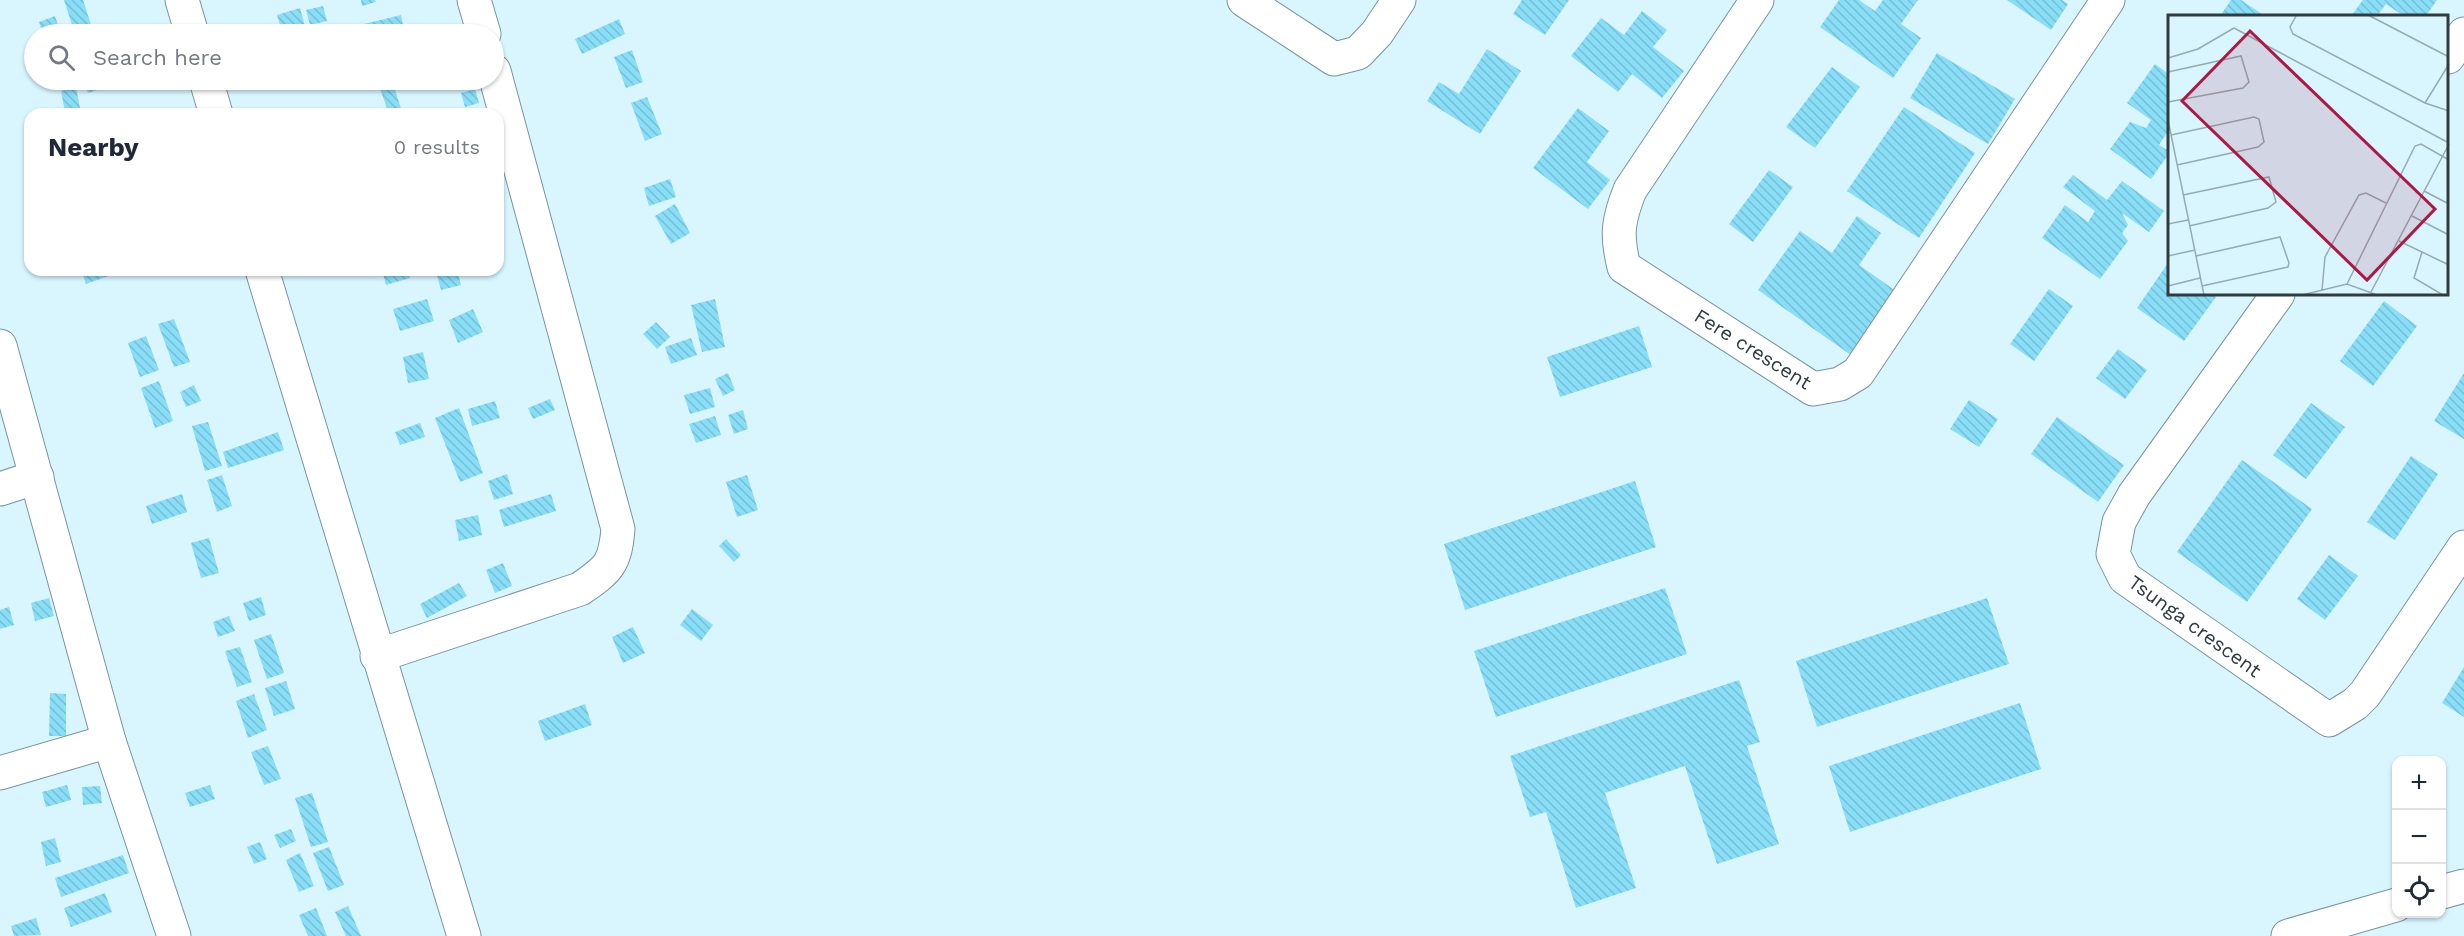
<!DOCTYPE html>
<meta charset="utf-8">
<style>
body{margin:0;font-family:"Work Sans",sans-serif;background:#f2f2f3;color:#1f2937}
.controls{position:absolute;right:18px;bottom:18px;display:grid;overflow:hidden;border-radius:12px;box-shadow:0 2px 4px #0004}
.controls button{width:54px;height:54px;display:grid;place-items:center;padding:0;border:0;border-bottom:2px solid #e0e1e3;background:#fff;color:#1f2937;font:30px sans-serif}
.list{margin:0;padding:0;list-style:none}
h2{display:flex;justify-content:space-between;align-items:center;height:78px;margin:0;padding:0 24px;font-size:26px}
h2 small{font-size:20px;font-weight:400;color:#747a83}
.icon{flex:none;width:33px;height:33px;fill:none;stroke:currentColor;stroke-width:2;stroke-linecap:round;stroke-linejoin:round}
.map{position:relative;flex:none;width:2464px;height:936px;overflow:hidden}
.search{position:absolute;background:#fff;box-shadow:0 2px 4px #0004;left:24px;top:24px;width:480px;height:66px;display:flex;align-items:center;gap:15px;box-sizing:border-box;padding:0 21px;border-radius:33px;color:#747a83;font-size:22px}
.panel{position:absolute;background:#fff;box-shadow:0 2px 4px #0004;left:24px;top:108px;width:480px;height:168px;border-radius:18px}
.map>svg:first-child{display:block}
.building{fill:url(#building-back-hatch)}
.lines{fill:none;stroke-linecap:round;stroke-linejoin:round}
.minor-casing{stroke:#79949d;stroke-width:35}
.minor{stroke:#fff;stroke-width:33}
.labels{text-anchor:middle;dominant-baseline:central;stroke-width:4.5;stroke-linejoin:round;paint-order:stroke}
.street-label{font-size:20px;fill:#303b3e;stroke:#fff}
.inset-road{fill:none;stroke:#95abb2;stroke-width:1.5}
.view{fill:#ad1945;fill-opacity:0.15;stroke:#ad1945;stroke-width:3}
.inset-edge{fill:none;stroke:#303b3e;stroke-width:3}
</style>
<div class="map">
<svg width="2464" height="936" viewBox="0 0 2464 936">
<defs>
<pattern id="building-back-hatch" width="6" height="6" patternUnits="userSpaceOnUse" patternTransform="scale(1.5)"><rect width="6" height="6" fill="#89def7"/><path d="M-1 5l2 2M0 0l6 6M5-1l2 2" fill="none" stroke="#77bfd5"/></pattern>
</defs>
<rect width="100%" height="100%" fill="#d9f6ff"/>
<!-- building -->
<g class="building">
<polygon points="64,0 83,0 94,34 75,34"/>
<polygon points="361,0 375,0 376,2 362,6"/>
<polygon points="1522,0 1569,0 1545,35 1513,14"/>
<polygon points="1839,0 1859,0 1875,11 1883,0 1918,0 1901,24 1921,38 1893,78 1820,27"/>
<polygon points="2007,0 2062,0 2068,4 2051,30"/>
<polygon points="2231,0 2241,0 2262,14 2261,16 2220,16"/>
<polygon points="2363,0 2437,0 2426,16 2404,16 2386,4 2377,16 2351,16"/>
<polygon points="323,6 327,21 310,25 306,10"/>
<polygon points="300,8 305,26 282,32 277,15"/>
<polygon points="1642,11 1667,30 1653,47 1684,71 1662,98 1632,74 1618,92 1571,56 1601,18 1624,35"/>
<polygon points="401,15 405,34 366,34 364,24"/>
<polygon points="55,16 61,34 43,34 39,22"/>
<polygon points="619,19 625,34 582,54 575,39"/>
<polygon points="1487,49 1521,71 1480,134 1427,101 1439,82 1459,94"/>
<polygon points="632,50 643,82 626,88 614,57"/>
<polygon points="1937,53 2015,99 1988,144 1910,98"/>
<polygon points="2155,64 2170,75 2170,135 2167,133 2159,145 2170,152 2151,179 2110,149 2130,122 2146,128 2151,120 2127,103"/>
<polygon points="1832,67 1860,87 1815,148 1786,127"/>
<polygon points="83,80 105,80 107,87 88,93"/>
<polygon points="377,80 392,80 402,112 389,114"/>
<polygon points="76,87 80,108 65,112 61,91"/>
<polygon points="475,89 479,103 465,107 461,93"/>
<polygon points="647,97 662,134 645,141 631,103"/>
<polygon points="1904,107 1975,153 1919,238 1847,191"/>
<polygon points="1578,108 1609,131 1587,162 1610,180 1588,209 1533,168"/>
<polygon points="1769,170 1793,187 1753,242 1729,224"/>
<polygon points="2073,175 2107,200 2122,181 2164,211 2149,232 2122,213 2128,225 2122,233 2128,241 2100,279 2042,238 2065,205 2088,222 2095,211 2063,187"/>
<polygon points="670,179 676,197 649,206 644,188"/>
<polygon points="498,202 504,225 498,226"/>
<polygon points="675,204 690,233 671,244 655,216"/>
<polygon points="1857,216 1881,233 1859,265 1896,291 1851,355 1758,290 1800,231 1832,253"/>
<polygon points="2168,263 2170,294 2212,294 2216,297 2184,341 2137,308"/>
<polygon points="81,270 125,270 86,284"/>
<polygon points="382,270 408,270 410,278 386,285"/>
<polygon points="445,270 457,270 461,285 441,290 436,272"/>
<polygon points="2049,289 2073,306 2034,361 2010,344"/>
<polygon points="427,299 434,321 400,331 393,309"/>
<polygon points="715,299 725,347 702,352 691,305"/>
<polygon points="2384,301 2417,326 2373,386 2340,361"/>
<polygon points="473,309 483,332 458,343 449,320"/>
<polygon points="174,319 190,362 174,367 158,324"/>
<polygon points="656,322 670,337 657,349 643,334"/>
<polygon points="1639,326 1652,367 1560,397 1547,357"/>
<polygon points="146,336 159,370 140,377 128,343"/>
<polygon points="691,338 697,355 671,364 665,347"/>
<polygon points="2118,349 2147,370 2125,399 2096,378"/>
<polygon points="423,352 429,379 408,383 403,357"/>
<polygon points="728,373 735,390 723,396 715,379"/>
<polygon points="2464,373 2464,439 2434,421"/>
<polygon points="159,381 173,421 155,428 141,388"/>
<polygon points="194,385 201,401 186,407 180,392"/>
<polygon points="710,388 715,407 690,414 684,395"/>
<polygon points="550,399 555,410 533,419 528,408"/>
<polygon points="1969,400 1998,419 1979,447 1950,429"/>
<polygon points="495,401 500,418 472,426 468,409"/>
<polygon points="2311,403 2345,427 2306,479 2273,455"/>
<polygon points="459,408 483,473 460,482 435,418"/>
<polygon points="743,410 748,429 734,434 728,415"/>
<polygon points="715,416 721,435 696,443 689,424"/>
<polygon points="2057,417 2124,465 2098,502 2031,454"/>
<polygon points="208,422 222,466 205,471 192,426"/>
<polygon points="420,423 425,437 400,445 395,432"/>
<polygon points="278,432 284,450 228,468 223,452"/>
<polygon points="2411,456 2438,474 2395,540 2367,522"/>
<polygon points="2242,460 2312,509 2247,602 2177,552"/>
<polygon points="507,474 513,494 494,500 488,481"/>
<polygon points="222,475 232,506 217,512 207,480"/>
<polygon points="747,475 758,510 737,517 726,482"/>
<polygon points="1635,481 1656,547 1465,610 1444,544"/>
<polygon points="182,494 187,512 152,524 146,506"/>
<polygon points="551,494 556,511 504,527 499,510"/>
<polygon points="478,515 482,535 459,541 455,520"/>
<polygon points="209,538 219,573 201,578 191,543"/>
<polygon points="726,539 741,555 734,562 719,546"/>
<polygon points="2329,555 2358,576 2325,620 2297,599"/>
<polygon points="503,563 512,586 495,593 486,570"/>
<polygon points="459,583 467,596 427,618 420,604"/>
<polygon points="1665,588 1687,654 1496,717 1474,651"/>
<polygon points="261,597 266,615 249,621 243,603"/>
<polygon points="49,598 54,616 35,621 31,603"/>
<polygon points="1987,598 2009,664 1817,727 1796,661"/>
<polygon points="9,607 14,625 0,629 0,610"/>
<polygon points="692,609 713,625 701,641 680,625"/>
<polygon points="229,616 235,631 218,637 213,622"/>
<polygon points="633,627 645,653 623,663 612,637"/>
<polygon points="271,634 284,673 267,679 254,640"/>
<polygon points="240,647 252,682 237,687 225,651"/>
<polygon points="2464,667 2464,717 2442,703"/>
<polygon points="1739,680 1760,742 1747,746 1779,844 1717,864 1685,766 1605,793 1636,888 1576,908 1546,812 1530,817 1510,756"/>
<polygon points="286,681 295,709 274,716 265,688"/>
<polygon points="50,693 66,694 66,736 49,736"/>
<polygon points="254,694 267,730 248,738 236,701"/>
<polygon points="2020,703 2041,769 1850,832 1829,766"/>
<polygon points="585,704 592,725 545,741 538,721"/>
<polygon points="268,746 281,779 264,785 251,752"/>
<polygon points="67,785 71,800 46,807 42,792"/>
<polygon points="210,785 215,799 190,807 185,793"/>
<polygon points="100,786 102,803 83,805 82,787"/>
<polygon points="312,793 328,842 311,847 295,798"/>
<polygon points="291,829 296,841 280,848 274,835"/>
<polygon points="55,838 61,862 46,866 41,842"/>
<polygon points="260,842 267,859 254,864 247,847"/>
<polygon points="329,847 344,885 328,891 313,853"/>
<polygon points="300,853 314,886 299,892 286,860"/>
<polygon points="123,855 129,873 61,897 55,878"/>
<polygon points="105,893 112,912 71,927 64,908"/>
<polygon points="348,906 361,936 346,936 335,912"/>
<polygon points="316,908 327,936 308,936 299,915"/>
<polygon points="36,918 41,935 14,936 11,926"/>
</g>
<g class="lines">
<!-- minor casing -->
<g class="minor-casing">
<g id="minor">
<polyline points="182,0 192,34"/>
<polyline points="474,0 484,34"/>
<polyline points="1244,0 1334,59 1358,53 1377,33 1399,0"/>
<path d="M1757 0 1630 190C1618 220 1616 235 1624 267L1813 389 1840 384 1858 373 2108 0"/>
<polyline points="2448,57 2464,34"/>
<polyline points="206,80 216,114"/>
<polyline points="262,270 464,936"/>
<polyline points="2278,294 2134,495 2119,522 2113,554 2125,578 2329,720 2355,704 2365,694 2464,547"/>
<polyline points="0,346 109,741 174,936"/>
<polyline points="0,489 37,477"/>
<path d="M377 656 580 589C609 569 615 564 618 529L494 71"/>
<polyline points="0,773 109,741"/>
<polyline points="2442,892 2464,886"/>
<polyline points="2288,936 2396,905"/>
</g>
</g>
<!-- minor -->
<use href="#minor" class="minor"/>
</g>
<g class="labels">
<!-- street labels -->
<g class="street-label">
<text transform="translate(1753 349) rotate(32)">Fere crescent</text>
<text transform="translate(2195 626) rotate(36)">Tsunga crescent</text>
</g>
</g>
<!-- overview -->
<g transform="translate(2168 15)">
<rect width="280" height="280" fill="#d9f6ff"/>
<path class="inset-road" d="M128 1 122 12 125 19 257 88 281 96M202 1 281 42M66 13 281 128M0 43 30 34 66 13M0 57 73 41 81 67 75 73 0 87M257 88 281 49M0 105 36 280M3 120 86 102 91 104 96 127 90 132 9 150M256 176 281 189M15 180 101 162 108 187 100 193 21 211M244 201 281 220M0 209 20 205M231 226 281 250M254 237 246 263 275 280M0 241 27 235M28 241 112 222 121 248 120 252 34 271M179 269 247 131 253 129 281 145M0 271 32 263M154 275 157 242 191 180 198 178 218 188M203 277 281 129M134 280 179 269 209 280"/>
<path class="view" d="M82 16 267 194 199 265 14 86Z"/>
<rect width="280" height="280" class="inset-edge"/>
</g>
</svg>
<div class="controls">
<button>+</button>
<button>−</button>
<button><svg class="icon" aria-label="locate" viewBox="0 0 24 24"><circle cx="12" cy="12" r="6"/><path d="M12 2v4M12 18v4M2 12h4M18 12h4"/></svg></button>
</div>
<div class="search"><svg class="icon" aria-label="search" viewBox="0 0 24 24"><circle cx="10" cy="10" r="6"/><path d="M15 15l6 6"/></svg>Search here</div>
<section class="panel">
<h2>Nearby<small>0 results</small></h2>
<ul class="list">
</ul>
</section>
</div>
